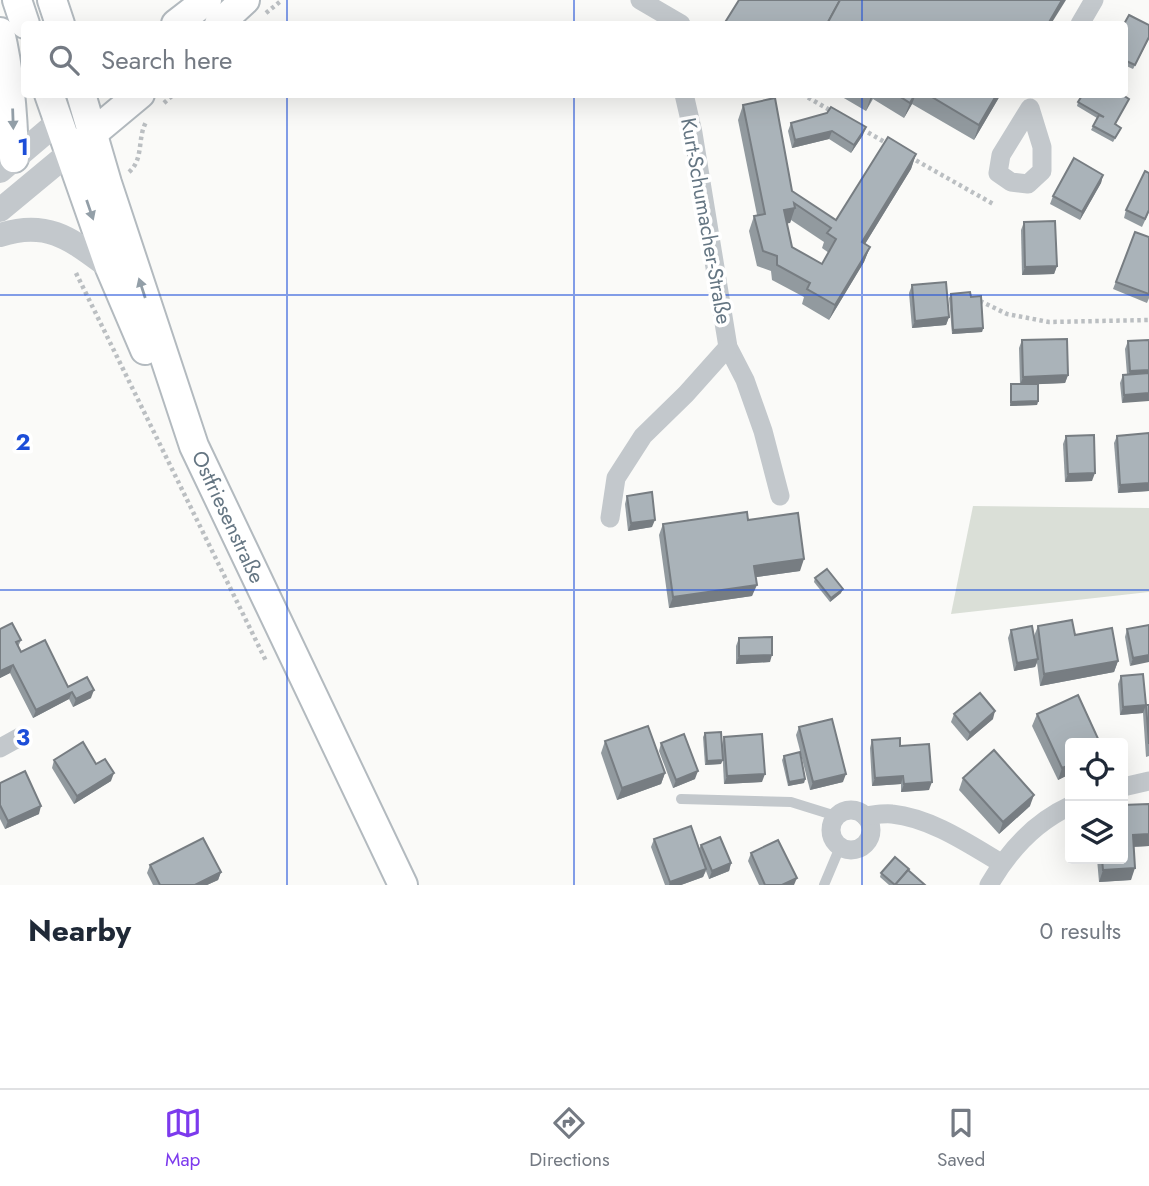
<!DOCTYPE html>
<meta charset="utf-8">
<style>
body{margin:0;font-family:Jost,sans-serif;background:#f6f6f7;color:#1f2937}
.controls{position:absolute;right:21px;bottom:21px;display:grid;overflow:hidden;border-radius:7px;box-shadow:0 7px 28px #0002}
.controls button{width:63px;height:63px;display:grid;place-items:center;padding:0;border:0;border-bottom:2px solid #e0e1e3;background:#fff;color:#1f2937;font:35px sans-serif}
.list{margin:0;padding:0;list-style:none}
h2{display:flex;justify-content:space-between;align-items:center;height:91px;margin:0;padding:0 28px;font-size:30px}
h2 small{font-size:23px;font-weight:400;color:#747a83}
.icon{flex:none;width:38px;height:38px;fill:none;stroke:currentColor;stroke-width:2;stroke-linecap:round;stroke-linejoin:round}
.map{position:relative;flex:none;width:1149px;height:885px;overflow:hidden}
.search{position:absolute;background:#fff;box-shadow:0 7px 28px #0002;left:21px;right:21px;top:21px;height:77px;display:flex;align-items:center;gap:18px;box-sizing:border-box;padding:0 24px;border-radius:7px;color:#747a83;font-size:26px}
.sheet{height:203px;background:#fff}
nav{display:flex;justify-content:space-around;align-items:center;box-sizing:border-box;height:98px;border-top:2px solid #e0e1e3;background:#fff;font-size:19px;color:#747a83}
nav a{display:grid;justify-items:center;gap:4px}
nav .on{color:#7c3aed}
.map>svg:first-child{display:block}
.green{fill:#dadfd7}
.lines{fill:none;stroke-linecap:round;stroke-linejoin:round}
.secondary-casing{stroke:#b3babf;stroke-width:32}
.path{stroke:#bbbfc2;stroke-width:4.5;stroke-dasharray:3.5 3.5;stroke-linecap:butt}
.service{stroke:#c3c8cc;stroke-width:10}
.minor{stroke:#c3c8cc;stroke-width:19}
.tertiary{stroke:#c3c8cc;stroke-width:24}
.secondary{stroke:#fff;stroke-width:28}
.wall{fill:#929a9f;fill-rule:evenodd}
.shaded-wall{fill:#777d82}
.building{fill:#aab3b9;stroke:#777d82;stroke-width:2;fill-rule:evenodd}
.oneway{fill:#939fa8}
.grid{fill:none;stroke:#1d4ed8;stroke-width:2;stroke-opacity:0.55}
.labels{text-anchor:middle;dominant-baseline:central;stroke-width:7;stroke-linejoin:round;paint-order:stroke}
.street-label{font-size:21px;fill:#657683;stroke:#fff}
.grid-label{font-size:23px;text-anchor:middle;font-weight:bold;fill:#1d4ed8;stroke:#fff;stroke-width:7;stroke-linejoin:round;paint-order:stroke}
</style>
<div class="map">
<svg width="1149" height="885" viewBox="0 0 1149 885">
<rect width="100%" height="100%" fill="#fafaf8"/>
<!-- green -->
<polygon class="green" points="973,506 1149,508 1149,592 951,614"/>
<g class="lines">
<!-- secondary casing -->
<g class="secondary-casing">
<g id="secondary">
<polyline points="17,0 25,24"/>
<polyline points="52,0 60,24"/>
<polyline points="176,24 207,0"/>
<polyline points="219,24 245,0"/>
<path d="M0 32C10 74 13 115 14 158"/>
<polyline points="49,94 110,268 145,350"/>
<polyline points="81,94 107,183 194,446 403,885"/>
<polyline points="80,144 140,94"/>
</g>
</g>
<!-- path -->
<g class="path">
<polyline points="266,13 282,0"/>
<polyline points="802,94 833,112"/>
<polyline points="164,103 174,94"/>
<polyline points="862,129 888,144"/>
<polyline points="910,157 995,205"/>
<path d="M129 172C144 159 137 139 146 122"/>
<polyline points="76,273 266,661"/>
<polyline points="980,301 1007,314 1049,322 1149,320"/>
</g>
<!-- service -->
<g class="service">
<polyline points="681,799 791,802 836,816"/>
<polyline points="824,885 840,847"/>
</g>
<!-- minor -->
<g class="minor">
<polyline points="640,0 681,24"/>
<polyline points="1080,24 1094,0"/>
<polyline points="684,94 693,133 728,347 745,380 763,431 780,496"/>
<polygon points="1030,108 1042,147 1042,171 1028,184 1011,182 998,173 1001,155"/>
<polyline points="610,518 616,478 643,436 686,394 728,347"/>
<polyline points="0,748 20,737"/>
<polyline points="1123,787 1149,781"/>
<circle cx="851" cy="830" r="20"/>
<path d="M865 816C874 815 884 813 892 814 931 818 969 844 1001 863"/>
<path d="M989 885C1008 852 1035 822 1070 806"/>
</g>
<!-- tertiary -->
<g class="tertiary">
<polyline points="0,171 59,121"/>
<polyline points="0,210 70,152"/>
<path d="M0 235C49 219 73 241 110 268"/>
</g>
<!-- secondary -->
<use href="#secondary" class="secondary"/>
</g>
<!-- wall -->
<g class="wall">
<polygon points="1124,24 1149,39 1133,69 1124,65"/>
<polygon points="837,94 1001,94 974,140 912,104 904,118 873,99 866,111"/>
<polygon points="1129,99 1115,125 1119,132 1113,142 1091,130 1097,118 1077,106 1078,102"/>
<path d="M743 105 792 191 836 220 916 154 911 169 865 244 870 247 864 262 829 320 802 304 804 297 772 280 771 271 757 266 749 231 754 216 757 215 738 120ZM791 220 824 242 822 248 829 253 822 264 792 247 787 223H790Z"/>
<polygon points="791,123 863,135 851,153 829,139 792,148 788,131"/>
<polygon points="1149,173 1149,212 1142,227 1124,218 1126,210"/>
<polygon points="1103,175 1101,183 1080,220 1050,204 1053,196"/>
<polygon points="1024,222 1057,266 1054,274 1022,275 1021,230"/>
<polygon points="1135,232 1149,237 1149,298 1147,303 1113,289"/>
<polygon points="912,285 949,317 946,325 912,328 909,293"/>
<polygon points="951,294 971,297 983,328 982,332 952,334 949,298"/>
<polygon points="1022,340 1068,375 1065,383 1038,384 1038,401 1037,405 1010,406 1010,388 1011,384 1020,384 1019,348"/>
<polygon points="1149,340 1122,403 1120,383 1123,375 1127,375 1125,349 1128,341"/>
<polygon points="1149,433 1149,491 1118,493 1114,443 1117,436"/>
<polygon points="1066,436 1092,481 1065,482 1063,444"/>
<polygon points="627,496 652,527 628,531 625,504"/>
<polygon points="748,520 800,571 756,577 752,596 669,608 659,535 663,524"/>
<polygon points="815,578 841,593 830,602 814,582"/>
<polygon points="1149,625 1130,666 1125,637 1127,629"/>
<polygon points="1038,626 1075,635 1118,661 1114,672 1040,686 1037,663 1035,667 1014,671 1008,638 1011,630 1034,636"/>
<polygon points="0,629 21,640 18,647 21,652 68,687 91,698 73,707 69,699 33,718 10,673 0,678"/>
<polygon points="739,638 770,662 736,664 736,646"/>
<polygon points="1121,676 1146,705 1149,705 1149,756 1146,757 1143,713 1120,715 1118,684"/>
<polygon points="954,714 993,719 967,741 951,722"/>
<polygon points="1037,714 1070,774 1058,780 1032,726"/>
<polygon points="799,727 843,782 810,790 796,735"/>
<polygon points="705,733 721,764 705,765 703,737"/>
<polygon points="724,737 762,782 724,784 722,745"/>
<polygon points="872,740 900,746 929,790 901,792 901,784 872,786 870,748"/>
<polygon points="605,741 665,773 661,784 617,800 601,753"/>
<polygon points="661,743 695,779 673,788 659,751"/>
<polygon points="784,756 805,779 804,783 788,786 782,760"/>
<polygon points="54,760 96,764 111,781 74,804 52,768"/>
<polygon points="963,778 1030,806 999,834 959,790"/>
<polygon points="0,783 39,814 5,829 0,819"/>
<polygon points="1149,804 1149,846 1133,847 1131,880 1099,882 1097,859 1123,859"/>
<polygon points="654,839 699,849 701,845 731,863 729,871 709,879 706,871 703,877 681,885 665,885 651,847"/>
<polygon points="751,853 794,885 759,885 748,861"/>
<polygon points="150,865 221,872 218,880 207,885 153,885 147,873"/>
<polygon points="908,871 925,885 889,885 880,877 881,873"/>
</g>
<!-- shaded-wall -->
<g class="shaded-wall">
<polygon points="1062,0 1066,0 1051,24 1048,24"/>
<polygon points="872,94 874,94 866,111 871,96"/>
<polygon points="915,94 916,94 912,104 904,118 910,103"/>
<polygon points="997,94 1001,94 974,140 979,125"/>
<polygon points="866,127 863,135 851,153 854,145"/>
<polygon points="832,131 829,139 792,148 795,140"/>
<polygon points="916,154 911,169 857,257 862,242"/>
<polygon points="1103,175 1101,183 1080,220 1082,212"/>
<polygon points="795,208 790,223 779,225 784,210"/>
<polygon points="870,247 864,262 829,320 835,305"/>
<polygon points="1057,266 1054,274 1022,275 1025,267"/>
<polygon points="949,317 946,325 912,328 915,321"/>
<polygon points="983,328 982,332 952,334 953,330"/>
<polygon points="1149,370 1149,377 1127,379 1130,371"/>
<polygon points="1068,375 1065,383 1020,385 1023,377"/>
<polygon points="1149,393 1149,401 1122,403 1124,395"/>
<polygon points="1038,401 1037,405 1010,406 1011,402"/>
<polygon points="1095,473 1092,481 1065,482 1068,474"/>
<polygon points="1149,483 1149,491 1118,493 1120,485"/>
<polygon points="655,520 652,527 628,531 631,523"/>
<polygon points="804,559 800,571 750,578 754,566"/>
<polygon points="757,585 752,596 669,608 673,597"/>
<polygon points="843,589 841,593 830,602 831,598"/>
<polygon points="772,655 770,662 736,664 739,656"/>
<polygon points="1149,655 1149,662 1130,666 1133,658"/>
<polygon points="1038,659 1035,667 1014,671 1017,663"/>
<polygon points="1118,661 1114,672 1040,686 1044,674"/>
<polygon points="13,665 10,673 0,678 0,671"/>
<polygon points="94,690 91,698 73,707 76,699"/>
<polygon points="72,692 69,699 33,718 36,710"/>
<polygon points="1146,705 1143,713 1120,715 1123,707"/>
<polygon points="995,711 993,719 967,741 970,733"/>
<polygon points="723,760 721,764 705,765 707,761"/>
<polygon points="1070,765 1070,774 1058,780 1062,768"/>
<polygon points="698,771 695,779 673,788 676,780"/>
<polygon points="114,773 111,781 74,804 77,796"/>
<polygon points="665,773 661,784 617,800 622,788"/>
<polygon points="765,774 762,782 724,784 727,776"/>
<polygon points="846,774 843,782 810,790 813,782"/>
<polygon points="903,776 901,784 872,786 875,778"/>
<polygon points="805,779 804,783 788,786 789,782"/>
<polygon points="932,782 929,790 901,792 904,784"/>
<polygon points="1034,795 1030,806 999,834 1003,822"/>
<polygon points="41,806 39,814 5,829 8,821"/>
<polygon points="1149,834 1149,846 1128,847 1133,835"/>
<polygon points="731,863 729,871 709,879 712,871"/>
<polygon points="1135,868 1131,880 1099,882 1103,870"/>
<polygon points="706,869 703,877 681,885 669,885 670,882"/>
<polygon points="221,872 218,880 207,885 195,885"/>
<polygon points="797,878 794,885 782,885"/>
</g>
<!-- building -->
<g class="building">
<polygon points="739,0 840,0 827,24 724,24"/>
<polygon points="840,0 1062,0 1048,24 827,24"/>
<polygon points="1129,15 1149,25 1149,37 1135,65 1124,60 1124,24"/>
<polygon points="896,94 915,94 910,103"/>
<polygon points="927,94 997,94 979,125"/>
<polygon points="1083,94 1121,94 1129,99 1115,124 1121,128 1115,138 1093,126 1099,115 1104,117 1078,102"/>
<path d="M775 98 792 191 836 220 888 137 916 154 862 242 870 247 835 305 807 289 810 283 777 265V256L763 251 754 216 765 214 743 105ZM794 203 831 228 827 233 836 239 822 264 792 247 784 210 795 208Z"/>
<polygon points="831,107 866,127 854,145 832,131 795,140 791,123 827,113"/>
<polygon points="1074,158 1103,175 1082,212 1053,196"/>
<polygon points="1145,171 1149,173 1149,210 1145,219 1126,210"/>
<polygon points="1055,221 1057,266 1025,267 1024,222"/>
<polygon points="1135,232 1149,237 1149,294 1116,282"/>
<polygon points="946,282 949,317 915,321 912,285"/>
<polygon points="970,292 971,297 981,296 983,328 953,330 951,294"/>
<polygon points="1067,339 1068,375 1023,377 1022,340"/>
<polygon points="1149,340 1149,370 1130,371 1128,341"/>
<polygon points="1149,373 1149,393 1124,395 1123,375"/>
<polygon points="1011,384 1038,384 1038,401 1011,402"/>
<polygon points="1149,433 1149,483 1120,485 1117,436"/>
<polygon points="1094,435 1095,473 1068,474 1066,436"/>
<polygon points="652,492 655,520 631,523 627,496"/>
<polygon points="747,512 748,520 798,513 804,559 754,566 757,585 673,597 663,524"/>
<polygon points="827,569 843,589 831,598 815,578"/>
<polygon points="1072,620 1075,635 1112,628 1118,661 1044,674 1038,626"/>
<polygon points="12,623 21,640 16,642 21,652 45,640 68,687 87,677 94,690 76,699 72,692 36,710 13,665 0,671 0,629"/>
<polygon points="1149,625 1149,655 1133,658 1127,629"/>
<polygon points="1032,626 1038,659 1017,663 1011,630"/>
<polygon points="772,637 772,655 739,656 739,638"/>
<polygon points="1143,674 1146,705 1149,705 1149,744 1146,705 1123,707 1121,676"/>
<polygon points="980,693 995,711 970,733 954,714"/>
<polygon points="1078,695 1100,743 1070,743 1070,765 1062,768 1037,714"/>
<polygon points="832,719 846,774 813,782 799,727"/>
<polygon points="648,726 665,773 622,788 605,741"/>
<polygon points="721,732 723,760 707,761 705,733"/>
<polygon points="684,734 698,771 676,780 661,743"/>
<polygon points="762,734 765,774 727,776 724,737"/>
<polygon points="900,738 900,746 929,744 932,782 904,784 903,776 875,778 872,740"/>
<polygon points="83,742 96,764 105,759 114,773 77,796 54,760"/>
<polygon points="994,750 1034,795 1003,822 963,778"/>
<polygon points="800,752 805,779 789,782 784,756"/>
<polygon points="25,771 41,806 8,821 0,805 0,783"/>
<polygon points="1149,804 1149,834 1133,835 1135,868 1103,870 1102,859 1123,859 1123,805"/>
<polygon points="691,826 706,869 670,882 654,839"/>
<polygon points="720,837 731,863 712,871 701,845"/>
<polygon points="203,838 221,872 195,885 160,885 150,865"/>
<polygon points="778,840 797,878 782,885 765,885 751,853"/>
<polygon points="895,857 909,869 895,885 881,873"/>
<polygon points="908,870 925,885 895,885"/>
</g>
<!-- one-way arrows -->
<defs><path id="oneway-solid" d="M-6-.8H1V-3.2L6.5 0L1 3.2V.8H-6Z" transform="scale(1.75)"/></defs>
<g class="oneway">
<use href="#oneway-solid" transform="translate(13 119) rotate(88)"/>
<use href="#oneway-solid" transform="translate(90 210) rotate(71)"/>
<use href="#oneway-solid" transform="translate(142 288) rotate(-108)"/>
</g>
<!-- grid -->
<path class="grid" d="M287 0V24M574 0V24M862 0V24M287 94V885M574 94V885M862 94V885M0 295H1149M0 590H1149"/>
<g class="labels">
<!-- street labels -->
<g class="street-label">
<text transform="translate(706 221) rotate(80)">Kurt-Schumacher-Straße</text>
<text transform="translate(228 517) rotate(65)">Ostfriesenstraße</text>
</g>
</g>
<g class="grid-label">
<text x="23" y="155">1</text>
<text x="23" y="450">2</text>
<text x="23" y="745">3</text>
</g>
</svg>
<div class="controls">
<button><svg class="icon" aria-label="locate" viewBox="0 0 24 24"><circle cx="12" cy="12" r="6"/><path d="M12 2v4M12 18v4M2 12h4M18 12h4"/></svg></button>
<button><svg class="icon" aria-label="layers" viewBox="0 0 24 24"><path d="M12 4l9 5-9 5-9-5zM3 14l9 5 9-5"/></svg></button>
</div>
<div class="search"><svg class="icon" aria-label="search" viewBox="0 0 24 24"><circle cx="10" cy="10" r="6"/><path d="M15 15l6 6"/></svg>Search here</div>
</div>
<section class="sheet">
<h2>Nearby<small>0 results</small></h2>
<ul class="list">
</ul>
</section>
<nav>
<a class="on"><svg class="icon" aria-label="map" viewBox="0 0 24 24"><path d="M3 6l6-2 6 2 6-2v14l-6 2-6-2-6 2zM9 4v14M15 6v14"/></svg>Map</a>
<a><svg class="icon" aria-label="directions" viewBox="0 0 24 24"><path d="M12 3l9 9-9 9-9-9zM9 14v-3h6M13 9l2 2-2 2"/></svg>Directions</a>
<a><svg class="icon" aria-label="saved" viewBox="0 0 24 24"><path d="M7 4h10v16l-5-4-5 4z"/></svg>Saved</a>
</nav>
